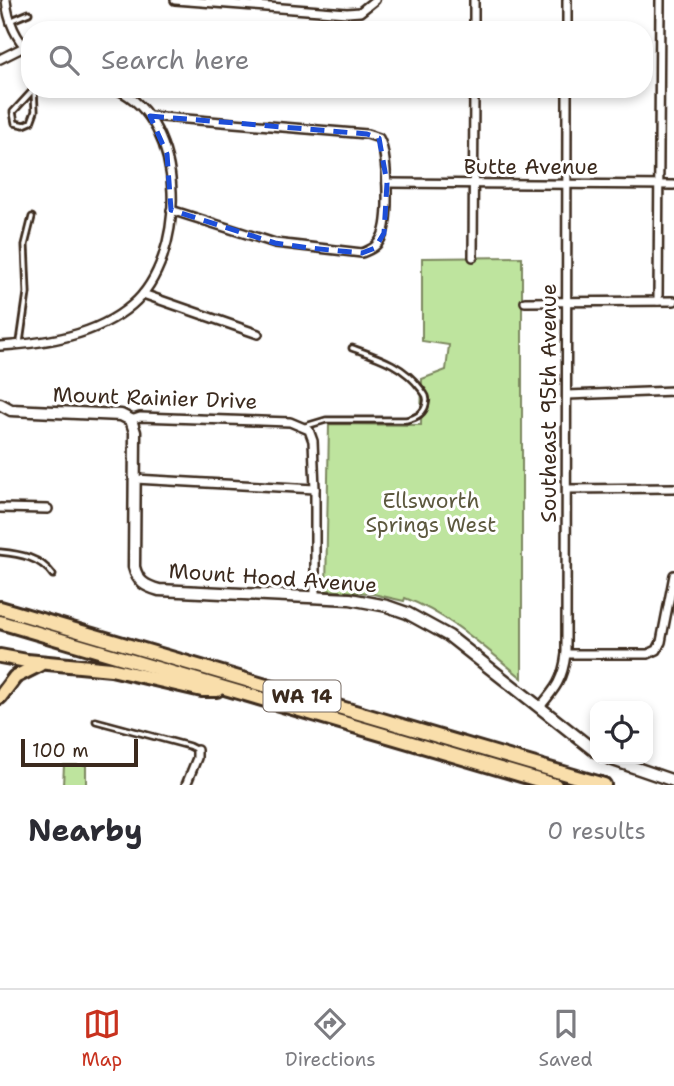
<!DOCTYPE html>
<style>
body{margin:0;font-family:"Shantell Sans",sans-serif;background:#f2f2f3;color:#2b2b33}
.controls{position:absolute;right:21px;bottom:21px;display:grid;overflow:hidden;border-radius:14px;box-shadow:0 4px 10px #0003}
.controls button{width:63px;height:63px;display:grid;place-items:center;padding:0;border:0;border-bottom:2px solid #e1e1e2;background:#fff;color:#2b2b33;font:35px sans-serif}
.scale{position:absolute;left:21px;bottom:18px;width:117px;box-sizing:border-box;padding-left:7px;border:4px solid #3b2a1e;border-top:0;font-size:19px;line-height:24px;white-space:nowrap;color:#3b2a1e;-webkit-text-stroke:5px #fff;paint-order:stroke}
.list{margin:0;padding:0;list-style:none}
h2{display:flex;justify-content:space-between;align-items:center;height:91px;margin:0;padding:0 28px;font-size:30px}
h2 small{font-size:23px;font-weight:400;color:#7c7c81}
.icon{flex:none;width:38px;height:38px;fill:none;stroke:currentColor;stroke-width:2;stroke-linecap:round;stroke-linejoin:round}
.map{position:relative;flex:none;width:674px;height:785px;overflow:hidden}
.search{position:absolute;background:#fff;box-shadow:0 4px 10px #0003;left:21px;right:21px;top:21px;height:77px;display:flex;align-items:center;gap:18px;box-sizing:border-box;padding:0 24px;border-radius:28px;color:#7c7c81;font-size:26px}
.sheet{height:203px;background:#fff}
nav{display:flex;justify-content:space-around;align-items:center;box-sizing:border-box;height:98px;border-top:2px solid #e1e1e2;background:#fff;font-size:19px;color:#7c7c81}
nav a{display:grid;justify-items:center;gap:4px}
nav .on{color:#c8321e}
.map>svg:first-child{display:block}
.green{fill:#bee49e;stroke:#7c875e;stroke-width:2}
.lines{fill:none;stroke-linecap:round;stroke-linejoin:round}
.lane-casing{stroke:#3b2a1e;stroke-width:9}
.street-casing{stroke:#3b2a1e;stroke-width:12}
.secondary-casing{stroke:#3b2a1e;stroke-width:15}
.highway-casing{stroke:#3b2a1e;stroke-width:18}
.lane{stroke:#fff;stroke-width:3.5}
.street{stroke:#fff;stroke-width:7}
.secondary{stroke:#fff;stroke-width:10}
.highway{stroke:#f9deab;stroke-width:12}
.marked{fill:none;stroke:#1d4ed8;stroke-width:5;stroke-dasharray:14 9;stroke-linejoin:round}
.labels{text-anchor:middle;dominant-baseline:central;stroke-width:6;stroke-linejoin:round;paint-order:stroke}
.shield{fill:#fff;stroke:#766a62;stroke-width:2}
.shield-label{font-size:19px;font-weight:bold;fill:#3b2a1e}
.street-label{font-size:21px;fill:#3b2a1e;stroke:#fff}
.park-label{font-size:21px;fill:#5c583e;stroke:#fff}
</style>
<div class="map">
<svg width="674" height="785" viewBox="0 0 674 785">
<rect width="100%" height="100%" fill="#fff"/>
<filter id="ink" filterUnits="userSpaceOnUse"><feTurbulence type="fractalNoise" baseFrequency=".0143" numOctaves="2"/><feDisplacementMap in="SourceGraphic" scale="14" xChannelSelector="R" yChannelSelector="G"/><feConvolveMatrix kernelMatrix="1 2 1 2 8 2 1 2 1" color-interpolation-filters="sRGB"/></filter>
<g filter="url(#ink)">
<!-- green -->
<g class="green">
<path d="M522 257V678C485 648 450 615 405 598L404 601 369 593 326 590 329 424 421 425 422 379 446 370 449 345 422 341V258Z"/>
<polygon points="64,765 86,765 86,785 63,785"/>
</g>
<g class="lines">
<!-- lane casing -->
<g class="lane-casing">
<g id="lane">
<polyline points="12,20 29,13"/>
<polygon points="34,89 35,111 31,122 24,125 15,123 13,112"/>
<polyline points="20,342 27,293 25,245 32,217"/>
<path d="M306 426 326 420H406C416 418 424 414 426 404 428 397 425 394 421 389 403 365 380 358 352 348"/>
<path d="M0 552C20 554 40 557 53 575"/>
<polyline points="96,721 189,746 197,750"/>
</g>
</g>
<!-- street casing -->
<g class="street-casing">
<g id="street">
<path d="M6 0C8 20 15 38 30 52"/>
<polyline points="175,0 347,13 360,12 375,0"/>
<polyline points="474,30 474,0"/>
<polyline points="567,30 567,0"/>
<polyline points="0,59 24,47"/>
<path d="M150 116 367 134 379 138C388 153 390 220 382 236 378 246 372 249 362 253L275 243 171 210"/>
<polyline points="387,183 674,185"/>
<polyline points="473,257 474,89"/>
<polyline points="143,294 258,334"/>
<polyline points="658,301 660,0"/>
<polyline points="525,302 674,301"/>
<path d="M0 346C46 343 96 336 132 305 187 258 189 122 116 89"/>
<polyline points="567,395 674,391"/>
<polyline points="131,420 140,417 290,422 309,430 313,441 315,489 315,597"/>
<polyline points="135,479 315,489"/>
<polyline points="567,489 674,488"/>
<polyline points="0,508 48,509"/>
<polyline points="566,654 648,654 657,650 661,642 674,575"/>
<path d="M539 708C555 689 563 680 566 654L567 89"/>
<polyline points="186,785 197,758 197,750"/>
</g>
</g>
<!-- secondary casing -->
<g class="secondary-casing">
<g id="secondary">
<path d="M0 404 11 410 121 415 131 420 135 432 134 567C138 582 145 586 159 590L350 599 387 606 407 613 449 636 595 751"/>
<polyline points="610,759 674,781"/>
</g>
</g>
<!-- highway casing -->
<g class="highway-casing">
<g id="highway">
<polyline points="0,608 604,785"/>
<polyline points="0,622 555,785"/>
<polyline points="0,656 27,661 111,669 202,690 217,690"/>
<polyline points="0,697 15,677 39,665"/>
</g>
</g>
<!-- lane -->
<use href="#lane" class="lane"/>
<!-- street -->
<use href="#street" class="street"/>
<!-- secondary -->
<use href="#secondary" class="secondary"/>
<!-- highway -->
<use href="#highway" class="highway"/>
</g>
</g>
<!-- marked area -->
<path class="marked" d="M150 116 367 134 379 138 387 183 384 233 375 248 362 253 309 248 275 243 171 210 167 154Z"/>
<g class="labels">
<!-- shield labels -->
<rect class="shield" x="263.5" y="680.5" width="77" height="31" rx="5"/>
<g class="shield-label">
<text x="302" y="696">WA 14</text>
</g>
<!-- street labels -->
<g class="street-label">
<text x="531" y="167">Butte Avenue</text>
<text transform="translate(155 398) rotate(2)">Mount Rainier Drive</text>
<text transform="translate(549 403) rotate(-90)">Southeast 95th Avenue</text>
<text transform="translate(273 578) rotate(4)">Mount Hood Avenue</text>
</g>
<!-- park labels -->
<g class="park-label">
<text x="431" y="501">Ellsworth<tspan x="431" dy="24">Springs West</tspan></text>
</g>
</g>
</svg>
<div class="controls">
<button><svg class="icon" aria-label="locate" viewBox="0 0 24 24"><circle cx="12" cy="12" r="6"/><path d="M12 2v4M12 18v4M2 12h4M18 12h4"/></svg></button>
</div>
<div class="scale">100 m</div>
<div class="search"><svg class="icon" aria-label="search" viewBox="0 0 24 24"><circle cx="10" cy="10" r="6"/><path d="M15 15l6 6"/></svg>Search here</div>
</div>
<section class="sheet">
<h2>Nearby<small>0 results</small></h2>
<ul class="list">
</ul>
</section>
<nav>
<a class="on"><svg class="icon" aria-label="map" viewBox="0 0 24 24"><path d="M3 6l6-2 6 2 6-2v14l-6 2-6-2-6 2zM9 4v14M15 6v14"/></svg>Map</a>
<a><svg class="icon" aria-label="directions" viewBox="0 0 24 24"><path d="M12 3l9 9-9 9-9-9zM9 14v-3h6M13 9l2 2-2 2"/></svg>Directions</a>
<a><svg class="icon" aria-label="saved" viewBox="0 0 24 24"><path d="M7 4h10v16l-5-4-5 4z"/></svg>Saved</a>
</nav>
